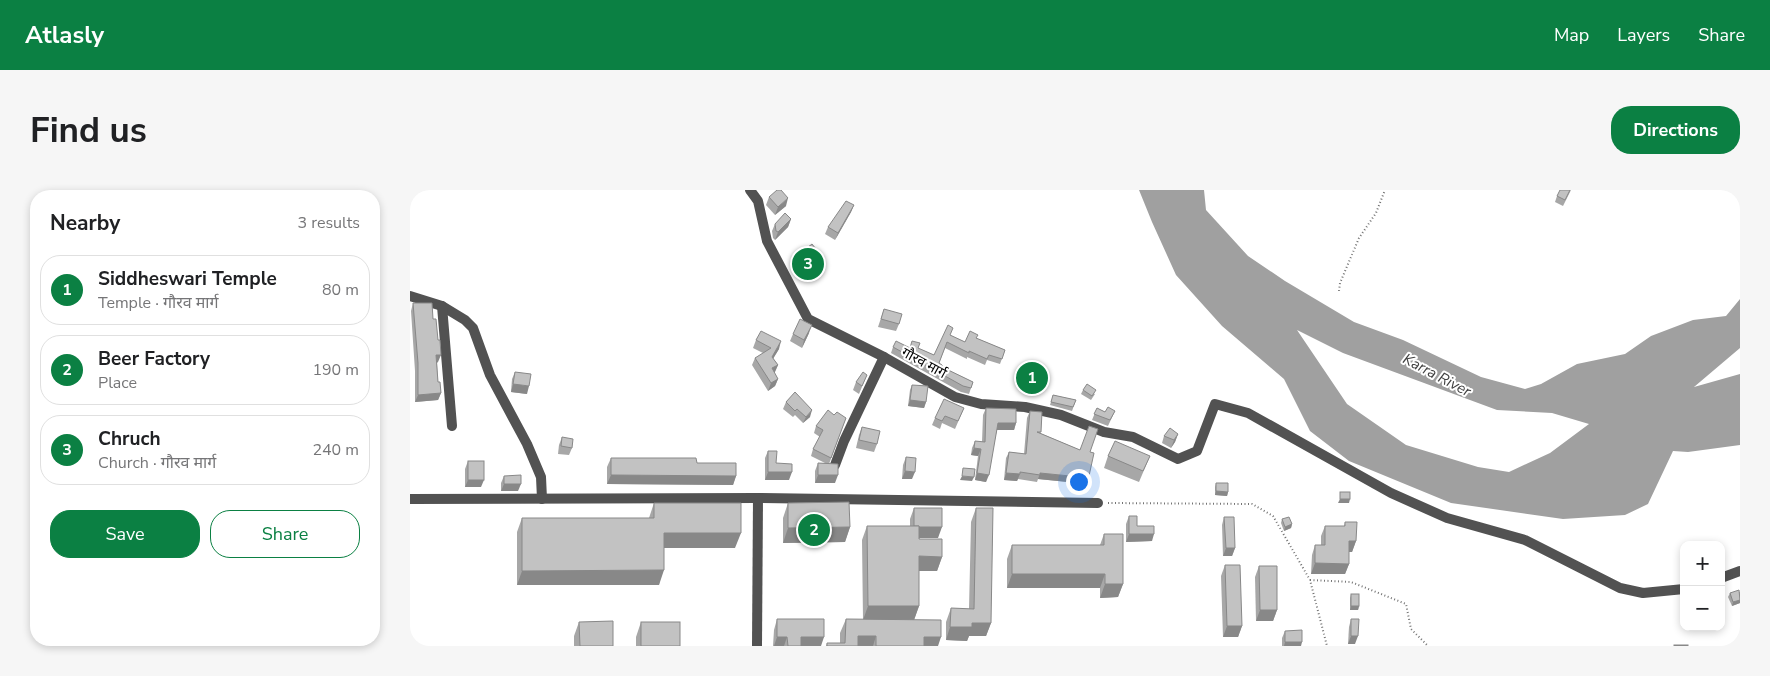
<!DOCTYPE html>
<meta charset="utf-8">
<style>
body{margin:0;font-family:"Nunito Sans","Noto Sans Devanagari",sans-serif;background:#f6f6f6;color:#202124}
.controls{position:absolute;right:15px;bottom:15px;display:grid;overflow:hidden;border-radius:10px;box-shadow:0 2px 8px #0003}
.controls button{width:45px;height:45px;display:grid;place-items:center;padding:0;border:0;border-bottom:1px solid #e0e0e0;background:#fff;color:#202124;font:25px sans-serif}
.you{position:absolute;left:668px;top:291px;width:18px;height:18px;margin:-12px;border:4px solid #fff;border-radius:50%;background:#1a73e8;box-shadow:0 0 0 8px #1a73e833}
.badge{display:grid;place-items:center;width:32px;height:32px;border-radius:50%;background:#0b8043;color:#fff;font-size:16px;font-weight:700}
.pin{position:absolute;translate:-50% -50%;border:2px solid #fff;box-shadow:0 1px 5px #0006}
.list{margin:0;padding:0;list-style:none}
h2{display:flex;justify-content:space-between;align-items:center;height:65px;margin:0;padding:0 20px;font-size:21px}
h2 small{font-size:16px;font-weight:400;color:#757577}
.list li{display:grid;grid-template-columns:32px 1fr auto;gap:15px;align-items:center;box-sizing:border-box;height:70px;margin:0 10px 10px;padding:0 10px;border:1px solid #e0e0e0;border-radius:20px}
.list b{display:block;font-size:19px;white-space:nowrap}
.list p{margin:0;font-size:16px;white-space:nowrap;color:#757577}
.list em{font-size:16px;font-style:normal;color:#757577}
.actions{display:flex;gap:10px;padding:15px 20px}
.actions a{flex:1;padding:11px 0;border:1px solid #0b8043;border-radius:20px;text-align:center;font-size:18px;color:#0b8043}
.actions .main{background:#0b8043;color:#fff}
.map{position:relative;flex:none;width:1330px;height:456px;overflow:hidden;border-radius:20px}
header{display:flex;align-items:center;gap:30px;box-sizing:border-box;height:70px;padding:0 25px;background:#0b8043;color:#fff}
header strong{font-size:24px}
nav{display:flex;gap:28px;margin-inline-start:auto;font-size:18px}
.intro{display:flex;align-items:center;justify-content:space-between;box-sizing:border-box;height:120px;padding:0 30px}
h1{margin:0;font-size:35px}
.button{padding:12px 22px;border-radius:20px;background:#0b8043;color:#fff;font-size:18px;font-weight:700}
main{display:flex;gap:30px;padding:0 30px}
aside{flex:1;background:#fff;border-radius:20px;box-shadow:0 2px 8px #0003}
.map>svg:first-child{display:block}
.water{fill:#a0a0a0;fill-rule:evenodd}
.lines{fill:none;stroke-linecap:round;stroke-linejoin:round}
.path{stroke:#747474;stroke-width:2;stroke-dasharray:1 2.5;stroke-linecap:butt}
.minor{stroke:#525252;stroke-width:10}
.wall{fill:#a7a7a7}
.shaded-wall{fill:#888}
.building{fill:#c2c2c2;stroke:#888}
.labels{text-anchor:middle;dominant-baseline:central;stroke-width:4;stroke-linejoin:round;paint-order:stroke}
.street-label{font-size:14px;fill:#000;stroke:#fff}
.water-label{font-size:15px;font-style:italic;fill:#414141;stroke:#fff}
</style>
<header>
<strong>Atlasly</strong>
<nav><a>Map</a><a>Layers</a><a>Share</a></nav>
</header>
<div class="intro"><h1>Find us</h1><a class="button">Directions</a></div>
<main>
<aside>
<h2>Nearby<small>3 results</small></h2>
<ul class="list">
<li><span class="badge">1</span><div><b>Siddheswari Temple</b><p>Temple · गौरव मार्ग</p></div><em>80 m</em></li>
<li><span class="badge">2</span><div><b>Beer Factory</b><p>Place</p></div><em>190 m</em></li>
<li><span class="badge">3</span><div><b>Chruch</b><p>Church · गौरव मार्ग</p></div><em>240 m</em></li>
</ul>
<div class="actions"><a class="main">Save</a><a>Share</a></div>
</aside>
<div class="map">
<svg width="1330" height="456" viewBox="0 0 1330 456">
<rect width="100%" height="100%" fill="#fff"/>
<!-- water -->
<path class="water" d="M729 0H794L796 20 838 66 875 91 944 132 993 150 1071 187 1115 199 1131 194 1167 174 1215 164 1241 146 1283 130 1316 126 1330 109V158L1284 197 1330 184V255L1278 262 1263 261 1238 314 1215 325 1153 329 1041 313 939 271 900 241 874 189 812 136 766 85 742 32ZM887 140 933 163 1087 220 1142 223 1179 234 1140 263 1099 282 1068 277 996 255 937 214Z"/>
<g class="lines">
<!-- path -->
<g class="path">
<polyline points="929,101 930,93 949,48 966,23 975,0"/>
<polyline points="698,313 842,314 863,326 900,390 917,456"/>
<polyline points="900,390 941,392 996,414 1001,439 1018,456"/>
</g>
<!-- minor -->
<g class="minor">
<polyline points="340,0 348,11 357,51 398,129 474,167 545,207 571,214 615,217 651,225 694,242 723,247 768,269 787,261 805,214 838,223 981,303 1037,328 1115,350 1210,398 1233,403 1274,399"/>
<polyline points="0,106 32,116 55,130 63,138 80,185 117,254 131,287 132,309"/>
<polyline points="32,116 42,236"/>
<polyline points="425,275 434,251 474,167"/>
<polyline points="0,309 348,308 688,313"/>
<polyline points="1311,388 1330,381"/>
<polyline points="347,456 348,308"/>
</g>
</g>
<!-- wall -->
<g class="wall">
<polygon points="1161,0 1153,16 1145,12 1147,6"/>
<polygon points="359,7 376,16 365,25 356,15"/>
<polygon points="444,15 441,22 425,50 415,44 418,37"/>
<polygon points="381,29 378,37 365,50 363,48 362,41 365,34"/>
<polygon points="388,65 413,68 410,76 396,86 385,73"/>
<polygon points="3,113 23,129 28,172 27,173 28,192 31,203 28,210 5,212 5,181 1,121"/>
<polygon points="474,119 489,134 486,141 468,137"/>
<polygon points="399,143 392,158 380,151 383,144"/>
<polygon points="540,145 555,152 566,148 595,160 590,174 577,170 575,175 557,167 557,169 535,158 529,173 532,177 563,192 559,204 551,202 481,163 483,157 500,158 508,158 524,165"/>
<polygon points="346,150 369,159 363,168 368,175 364,183 368,189 365,196 358,201 342,175 345,168 353,163 343,158"/>
<polygon points="105,182 117,204 101,202 102,189"/>
<polygon points="457,185 454,192 449,204 443,200 446,192"/>
<polygon points="502,195 516,212 514,218 498,216 500,200"/>
<polygon points="673,200 685,204 681,210 671,204"/>
<polygon points="643,205 666,210 662,221 640,215"/>
<polygon points="376,212 400,227 393,233 385,225 383,227 373,219"/>
<polygon points="554,218 545,239 532,233 530,239 522,235 525,228"/>
<polygon points="576,218 606,233 604,240 587,240 576,292 565,290 568,266 561,265 562,258 565,251 572,252 573,225"/>
<polygon points="687,218 695,222 705,221 698,236 682,230"/>
<polygon points="620,221 631,242 630,243 670,260 680,262 679,286 676,292 668,291 668,293 628,289 627,292 608,289 607,291 594,290 596,268 599,262 614,264 617,228"/>
<polygon points="424,225 436,228 419,274 425,293 405,293 405,281 408,273 415,273 401,266 403,259 410,247 404,243 406,236"/>
<polygon points="452,237 467,254 464,262 446,258 449,245"/>
<polygon points="768,244 765,252 761,258 752,253 754,246"/>
<polygon points="152,247 162,258 159,265 148,264 149,255"/>
<polygon points="358,261 366,273 379,290 355,290 355,268"/>
<polygon points="698,266 740,266 729,292 694,278"/>
<polygon points="496,267 502,289 492,289 493,275"/>
<polygon points="201,268 287,273 326,286 323,295 197,294 197,277"/>
<polygon points="58,271 71,297 55,297 55,279"/>
<polygon points="94,286 108,301 91,301 91,293"/>
<polygon points="806,293 818,302 817,306 805,305 805,297"/>
<polygon points="244,313 325,358 254,358 249,395 107,395 107,342 112,328 239,328"/>
<polygon points="378,313 440,337 435,352 373,353 373,328"/>
<polygon points="504,318 528,348 509,348 532,367 527,381 509,381 509,416 504,430 528,456 416,456 417,453 430,453 430,443 436,429 453,430 452,350 457,336 500,336 500,329"/>
<polygon points="566,318 581,433 576,446 559,446 557,451 536,450 536,432 541,418 559,419 561,332"/>
<polygon points="719,326 727,336 742,351 716,352 716,334"/>
<polygon points="814,327 825,358 822,366 813,366 812,335"/>
<polygon points="872,329 882,334 881,338 874,341 871,333"/>
<polygon points="935,332 946,351 942,362 939,362 939,374 935,384 901,384 902,365 905,355 911,355 911,346 915,336 934,336"/>
<polygon points="694,344 713,394 708,407 690,408 690,398 597,398 597,369 602,355 690,355"/>
<polygon points="815,375 832,436 828,447 813,447 811,386"/>
<polygon points="849,376 867,420 863,431 846,431 845,387"/>
<polygon points="1330,402 1330,413 1322,416 1318,407 1320,403"/>
<polygon points="941,404 949,416 948,420 940,420 940,408"/>
<polygon points="367,429 411,456 363,456 364,440"/>
<polygon points="941,429 945,454 938,454 939,437"/>
<polygon points="169,432 203,456 164,456 164,446"/>
<polygon points="231,432 270,456 226,456 226,447"/>
<polygon points="875,441 891,456 872,456 872,448"/>
</g>
<!-- shaded-wall -->
<g class="shaded-wall">
<polygon points="378,8 376,16 365,25 368,17"/>
<polygon points="444,15 441,22 425,50 428,43"/>
<polygon points="381,29 378,37 365,50 368,42"/>
<polygon points="413,68 410,76 396,86 399,79"/>
<polygon points="402,135 399,143 392,158 394,150"/>
<polygon points="371,151 369,159 360,174 362,167"/>
<polygon points="26,165 31,165 28,172 24,173"/>
<polygon points="368,175 365,182 359,186 362,178"/>
<polygon points="368,189 365,196 358,201 361,193"/>
<polygon points="103,194 119,196 117,204 101,202"/>
<polygon points="31,203 28,210 5,212 8,205"/>
<polygon points="500,210 516,212 514,218 498,216"/>
<polygon points="402,220 400,227 393,233 396,227"/>
<polygon points="588,233 606,233 604,240 585,240"/>
<polygon points="768,244 765,252 761,258 764,250"/>
<polygon points="564,258 571,259 568,266 561,265"/>
<polygon points="495,281 505,282 502,289 492,289"/>
<polygon points="358,282 382,282 379,290 355,290"/>
<polygon points="567,283 579,285 576,292 565,290"/>
<polygon points="596,283 610,284 607,291 594,290"/>
<polygon points="630,283 670,287 668,293 628,289"/>
<polygon points="201,285 326,286 323,295 197,294"/>
<polygon points="408,285 428,285 425,293 405,293"/>
<polygon points="552,286 564,287 562,291 550,290"/>
<polygon points="58,290 74,290 71,297 55,297"/>
<polygon points="94,294 111,294 108,301 91,301"/>
<polygon points="806,301 818,302 817,306 805,305"/>
<polygon points="930,309 940,309 939,313 928,313"/>
<polygon points="882,334 881,338 874,341 875,337"/>
<polygon points="440,337 435,352 373,353 378,338"/>
<polygon points="504,337 532,337 528,348 500,348"/>
<polygon points="254,343 331,343 325,358 249,358"/>
<polygon points="719,344 744,344 742,351 716,352"/>
<polygon points="939,351 946,351 942,362 935,362"/>
<polygon points="816,358 825,358 822,366 813,366"/>
<polygon points="509,366 532,367 527,381 504,381"/>
<polygon points="905,373 939,374 935,384 901,384"/>
<polygon points="254,380 249,395 107,395 112,381"/>
<polygon points="602,384 695,384 690,398 597,398"/>
<polygon points="695,394 713,394 708,407 690,408"/>
<polygon points="1330,410 1330,413 1322,416 1323,412"/>
<polygon points="458,416 509,416 504,430 453,430"/>
<polygon points="941,416 949,416 948,420 940,420"/>
<polygon points="850,420 867,420 863,431 846,431"/>
<polygon points="562,433 581,433 576,446 559,446 557,451 536,450 540,437"/>
<polygon points="817,436 832,436 828,447 813,447"/>
<polygon points="448,446 466,446 463,456 436,456"/>
<polygon points="941,446 948,446 945,454 938,454"/>
<polygon points="367,447 377,447 374,456 364,456"/>
<polygon points="391,447 414,447 411,456 387,456"/>
<polygon points="514,447 531,447 528,456 511,456"/>
<polygon points="875,452 892,452 891,456 874,456"/>
</g>
<!-- building -->
<g class="building">
<polygon points="367,0 371,0 378,8 368,17 359,7"/>
<polygon points="1150,0 1160,0 1155,10 1147,6"/>
<polygon points="436,11 444,15 428,43 418,37"/>
<polygon points="375,23 381,29 368,42 366,41 365,34"/>
<polygon points="402,54 413,68 399,79 388,65"/>
<polygon points="3,113 22,113 23,129 26,129 28,150 30,150 31,165 26,165 28,192 30,192 31,203 8,205 8,173"/>
<polygon points="474,119 492,124 489,134 471,129"/>
<polygon points="390,129 402,135 394,150 383,144"/>
<polygon points="538,135 543,138 540,145 555,152 560,141 568,145 566,148 595,160 592,169 579,165 577,169 559,161 559,163 537,152 529,173 532,175 532,177 563,192 561,198 553,196 483,157 486,151 500,158 502,151 510,153 508,158 524,165"/>
<polygon points="351,141 371,151 362,167 368,175 362,178 368,189 361,193 345,168 361,158 346,150"/>
<polygon points="105,182 121,184 119,196 103,194"/>
<polygon points="453,182 457,185 452,196 446,192"/>
<polygon points="677,194 686,200 682,206 673,200"/>
<polygon points="502,195 518,196 516,212 500,210"/>
<polygon points="385,202 402,220 396,227 387,219 385,221 376,212"/>
<polygon points="643,205 666,210 663,217 641,212"/>
<polygon points="534,209 554,218 548,231 535,226 532,231 525,228"/>
<polygon points="698,217 705,221 700,230 684,224 687,218 695,222"/>
<polygon points="576,218 606,219 606,233 588,233 579,285 567,283 571,259 564,258 565,251 575,252"/>
<polygon points="418,220 424,225 427,222 436,228 421,268 403,259 413,240 406,236"/>
<polygon points="620,221 632,222 631,242 627,242 670,260 679,236 688,239 680,262 684,263 679,286 670,284 670,287 630,283 630,285 610,282 610,284 596,283 599,262 616,264"/>
<polygon points="452,237 470,241 467,254 449,250"/>
<polygon points="760,238 768,244 764,250 754,246"/>
<polygon points="152,247 163,249 162,258 151,256"/>
<polygon points="705,251 740,266 733,281 698,266"/>
<polygon points="358,261 367,261 366,273 382,274 382,282 358,282"/>
<polygon points="496,267 506,268 505,282 495,281"/>
<polygon points="201,268 286,268 287,273 326,273 326,286 201,285"/>
<rect x="58" y="271" width="16" height="19"/>
<polygon points="408,273 428,274 428,285 408,285"/>
<polygon points="553,278 565,279 564,287 552,286"/>
<polygon points="111,285 111,294 94,294 94,286"/>
<polygon points="806,293 818,293 818,302 806,301"/>
<rect x="930" y="302" width="10" height="7"/>
<polygon points="439,312 440,337 378,338 378,313"/>
<polygon points="244,313 331,313 331,343 254,343 254,380 112,381 112,328 244,328"/>
<polygon points="504,318 532,318 532,337 509,337 509,336 504,336"/>
<polygon points="566,318 583,318 581,433 562,433 562,437 540,437 541,418 564,419"/>
<polygon points="719,326 727,326 727,336 744,336 744,344 719,344"/>
<polygon points="814,327 824,327 825,358 816,358"/>
<polygon points="879,327 882,334 875,337 872,329"/>
<polygon points="935,332 947,332 946,351 939,351 939,374 905,373 905,355 915,355 915,336 935,336"/>
<polygon points="457,336 509,336 509,349 532,349 532,367 509,366 509,416 458,416"/>
<polygon points="694,344 713,344 713,394 695,394 695,384 602,384 602,355 694,355"/>
<polygon points="815,375 830,375 832,436 817,436"/>
<polygon points="849,376 867,376 867,420 850,420"/>
<polygon points="1329,400 1330,410 1323,412 1320,403"/>
<rect x="941" y="404" width="8" height="12"/>
<polygon points="367,429 414,429 414,447 391,447 391,456 378,456 377,447 367,447"/>
<polygon points="436,429 531,430 531,447 514,447 514,456 466,456 466,446 448,446 448,456 417,456 417,453 435,453"/>
<polygon points="941,429 949,429 948,446 941,446"/>
<polygon points="203,431 203,456 170,456 169,432"/>
<rect x="231" y="432" width="39" height="24"/>
<polygon points="892,440 892,452 875,452 875,441"/>
<rect x="1264" y="455" width="14" height="1"/>
</g>
<g class="labels">
<!-- street labels -->
<g class="street-label">
<text transform="translate(514 173) rotate(29)">गौरव मार्ग</text>
</g>
<!-- water labels -->
<g class="water-label">
<text transform="translate(1027 185) rotate(28)">Karra River</text>
</g>
</g>
</svg>
<div class="controls">
<button>+</button>
<button>−</button>
</div>
<div class="you"></div>
<div class="pin badge" style="left:622px;top:188px">1</div>
<div class="pin badge" style="left:404px;top:340px">2</div>
<div class="pin badge" style="left:398px;top:74px">3</div>
</div>
</main>
